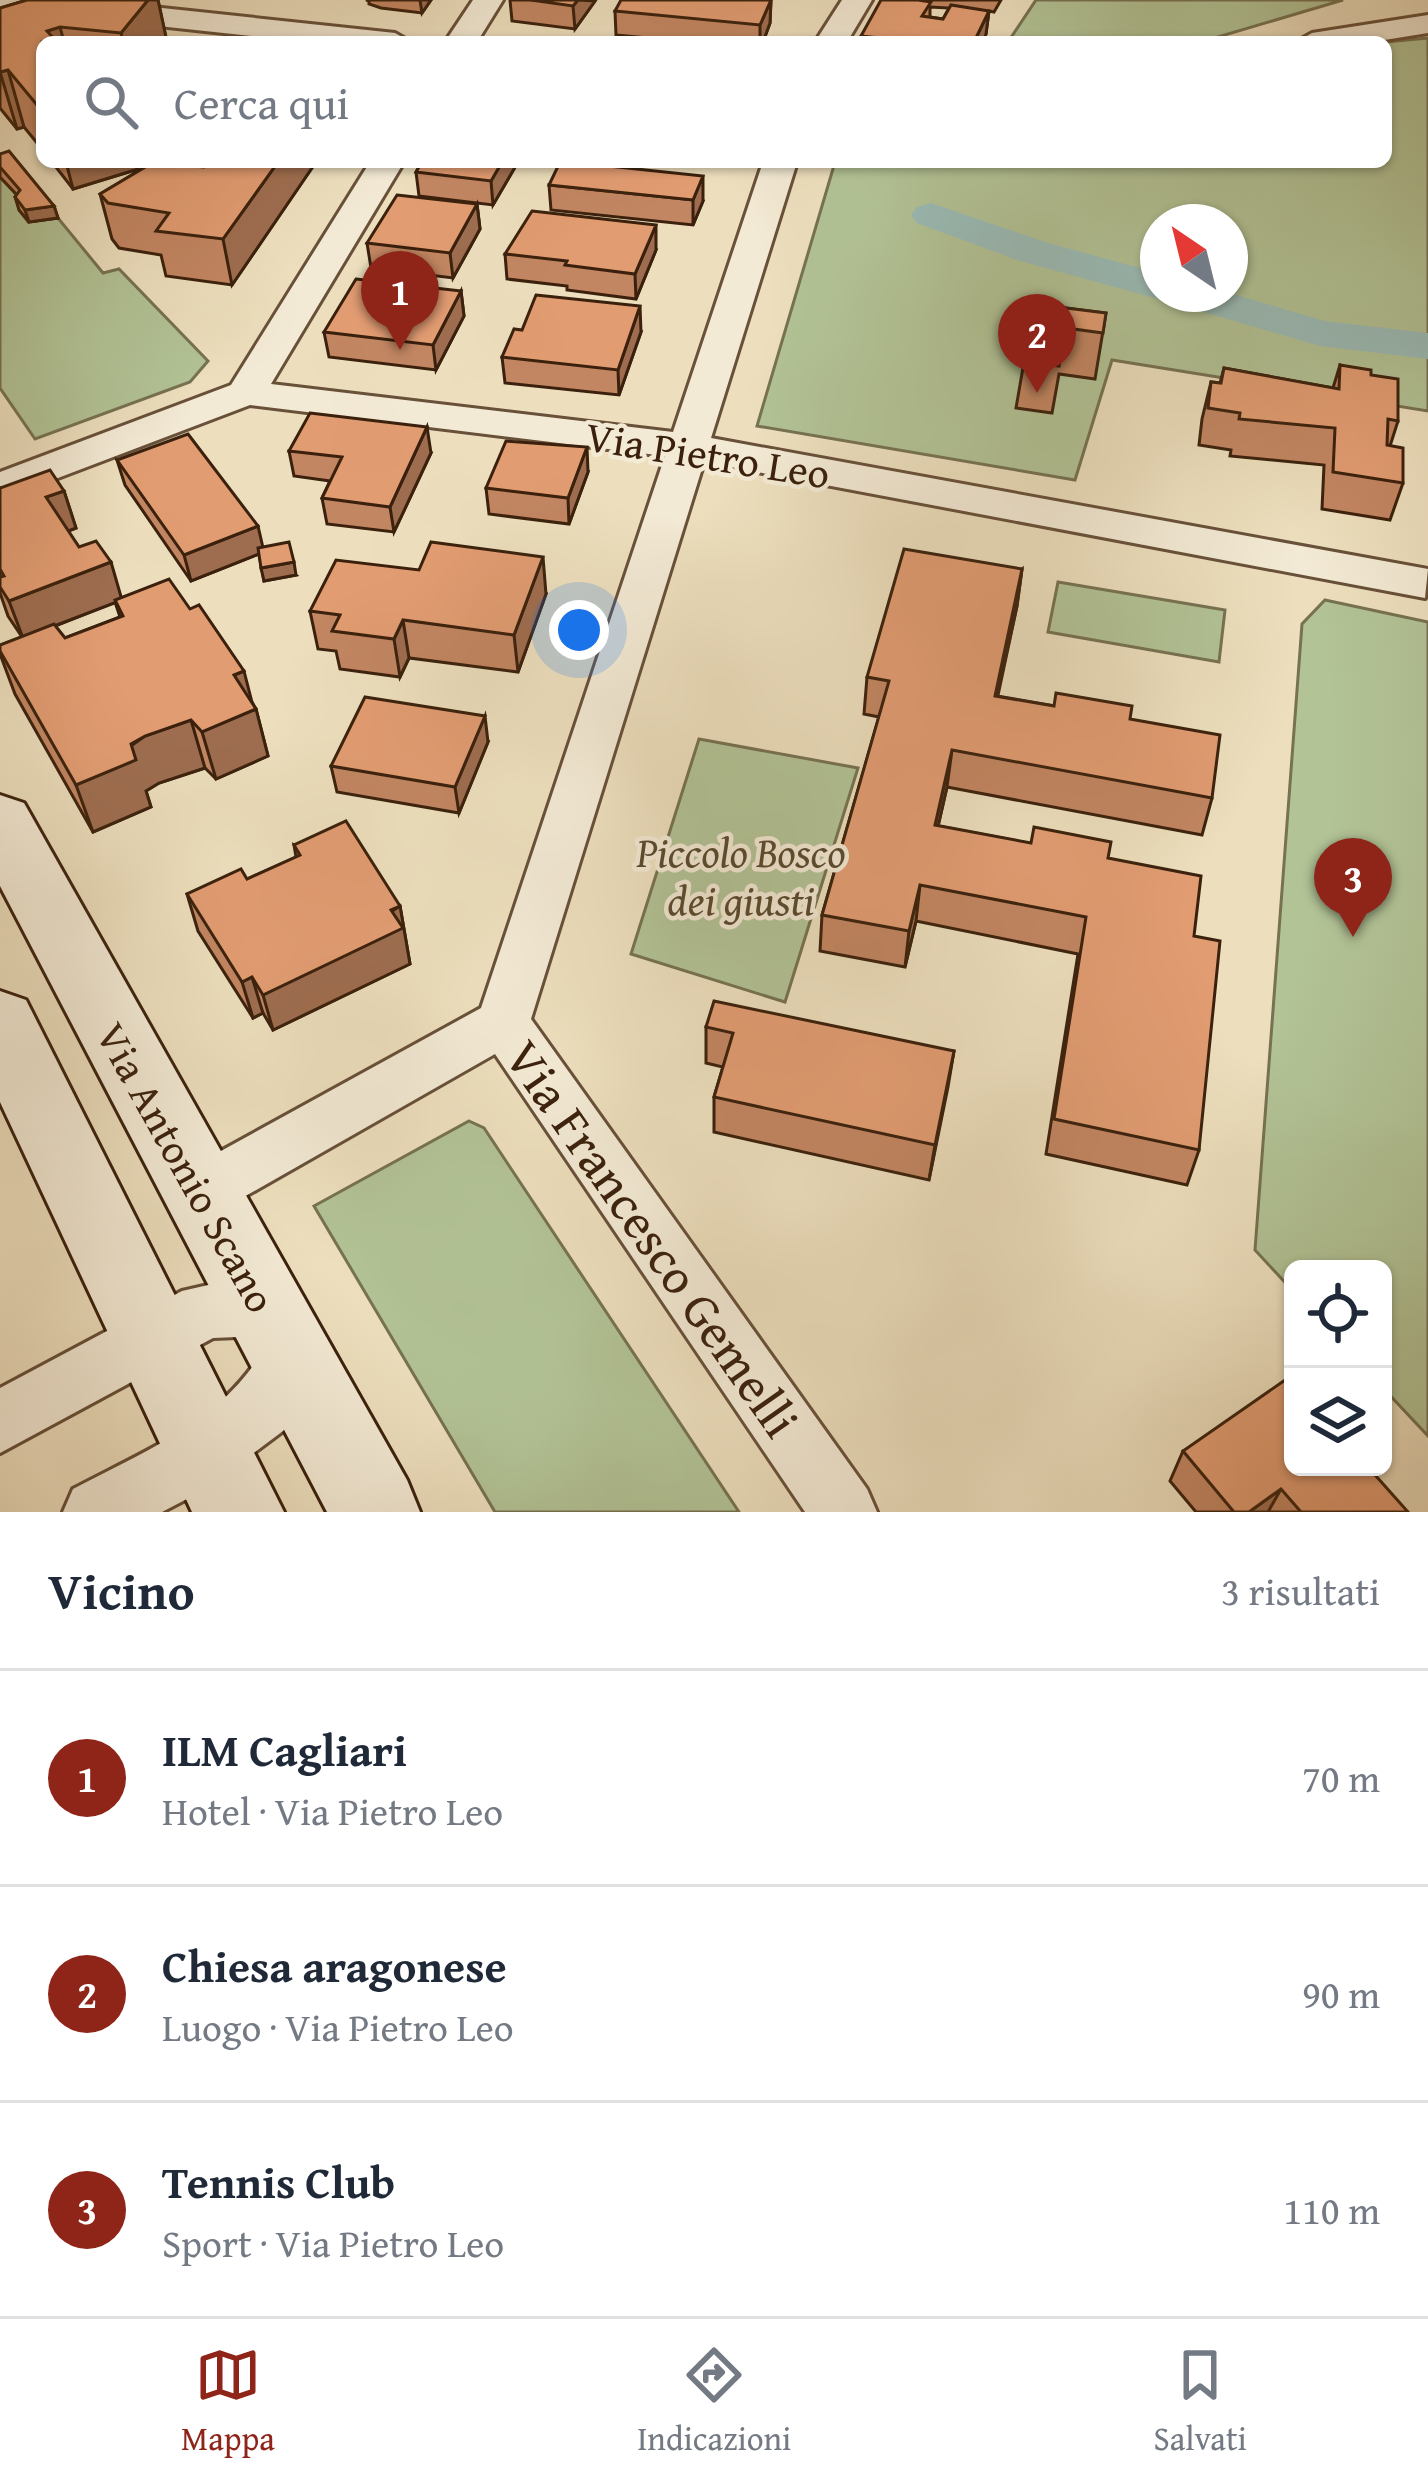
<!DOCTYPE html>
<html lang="it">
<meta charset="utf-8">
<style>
body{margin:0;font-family:"Gentium Book Plus",serif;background:#f2f2f3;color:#1f2937}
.controls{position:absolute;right:36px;bottom:36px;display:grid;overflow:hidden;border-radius:18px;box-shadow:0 3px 9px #0004}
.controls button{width:108px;height:108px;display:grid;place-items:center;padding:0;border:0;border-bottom:3px solid #e0e1e3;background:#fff;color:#1f2937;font:60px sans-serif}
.compass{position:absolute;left:1140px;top:204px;width:108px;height:108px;border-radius:50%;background:#fff;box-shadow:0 3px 9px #0004;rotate:325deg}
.you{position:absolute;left:579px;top:630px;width:42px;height:42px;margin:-30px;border:9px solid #fff;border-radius:50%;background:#1a73e8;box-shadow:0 0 0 18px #1a73e833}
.badge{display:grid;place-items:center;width:78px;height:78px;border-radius:50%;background:#8f2418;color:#fff;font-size:39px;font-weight:700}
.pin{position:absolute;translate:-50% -99px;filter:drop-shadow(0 3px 6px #0008)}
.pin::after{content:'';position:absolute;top:63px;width:42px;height:36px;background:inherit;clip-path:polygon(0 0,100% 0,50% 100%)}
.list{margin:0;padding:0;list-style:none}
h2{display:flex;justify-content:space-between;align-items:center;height:156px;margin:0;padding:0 48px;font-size:51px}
h2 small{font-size:39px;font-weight:400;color:#747a83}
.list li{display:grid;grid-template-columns:78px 1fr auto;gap:36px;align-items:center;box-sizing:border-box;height:216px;padding:0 48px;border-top:3px solid #e0e1e3}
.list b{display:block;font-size:45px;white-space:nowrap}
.list p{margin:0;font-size:39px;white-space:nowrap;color:#747a83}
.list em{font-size:39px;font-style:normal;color:#747a83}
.icon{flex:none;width:66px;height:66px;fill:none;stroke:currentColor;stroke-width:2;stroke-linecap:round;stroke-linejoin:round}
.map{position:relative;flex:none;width:1428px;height:1512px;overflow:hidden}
.search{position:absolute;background:#fff;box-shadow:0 3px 9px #0004;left:36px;right:36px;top:36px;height:132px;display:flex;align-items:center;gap:30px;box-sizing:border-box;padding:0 42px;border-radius:18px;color:#747a83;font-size:45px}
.sheet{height:804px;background:#fff}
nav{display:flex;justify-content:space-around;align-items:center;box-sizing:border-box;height:168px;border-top:3px solid #e0e1e3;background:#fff;font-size:33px;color:#747a83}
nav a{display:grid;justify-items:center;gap:6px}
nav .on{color:#8f2418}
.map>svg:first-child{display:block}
.green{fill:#b2c396;stroke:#767252;stroke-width:3;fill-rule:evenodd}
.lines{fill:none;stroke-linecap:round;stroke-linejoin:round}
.canal{fill:#9abcb7;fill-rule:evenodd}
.street-casing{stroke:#685039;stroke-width:6}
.secondary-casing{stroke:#3b210d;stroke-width:6}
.street{fill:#f3ead5;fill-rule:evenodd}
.secondary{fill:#f3ead5;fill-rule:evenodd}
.wall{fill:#c28662;stroke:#3b210d;stroke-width:3;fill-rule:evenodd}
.shaded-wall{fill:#9e6d50;stroke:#3b210d;stroke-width:3}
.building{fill:#e29c72;stroke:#3b210d;stroke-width:3}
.labels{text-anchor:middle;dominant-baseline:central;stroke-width:9;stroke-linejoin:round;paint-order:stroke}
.street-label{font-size:42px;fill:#3b210d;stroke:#f3ead5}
.park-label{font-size:42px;font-style:italic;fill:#594a2f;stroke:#f3ead5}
.near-street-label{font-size:51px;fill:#3b210d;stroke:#f3ead5}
</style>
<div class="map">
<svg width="1428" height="1512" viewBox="0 0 1428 1512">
<rect width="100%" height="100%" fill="#eddfbe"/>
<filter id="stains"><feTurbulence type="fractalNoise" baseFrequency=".00167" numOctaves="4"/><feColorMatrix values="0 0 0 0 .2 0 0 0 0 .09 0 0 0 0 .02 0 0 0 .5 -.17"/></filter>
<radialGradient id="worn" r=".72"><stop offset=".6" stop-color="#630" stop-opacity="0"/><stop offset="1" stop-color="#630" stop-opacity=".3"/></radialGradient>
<!-- green -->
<g class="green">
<polygon points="1036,0 1343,0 1201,42 1008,42"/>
<path d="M1428 38V411L1112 360 1075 480 757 426 835 162H1386V42ZM1158 222H1230V294H1158Z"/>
<polygon points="0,177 24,203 19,210 28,222 58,218 103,273 119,269 208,361 190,382 35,439 0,388"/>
<polygon points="1058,582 1225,610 1219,662 1048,632"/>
<polygon points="1325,600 1428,622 1428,1436 1383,1388 1383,1269 1293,1269 1293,1291 1255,1250 1302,624"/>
<polygon points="699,739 858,768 785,1002 631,954"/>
<polygon points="469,1121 484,1128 739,1512 495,1512 314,1206"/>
</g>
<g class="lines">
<!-- canal -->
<polygon class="canal" points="931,203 1045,242 1158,273 1158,294 1230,293 1324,321 1428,333 1428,359 1320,346 1172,303 1168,296 1158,299 1017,260 917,223 911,215 917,207"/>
<!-- street casing -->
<g class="street-casing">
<g id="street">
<polygon points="0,0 87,0 395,33 411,42 307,42 0,9"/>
<polygon points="473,0 503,0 477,42 445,42"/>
<polygon points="842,0 872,0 847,42 815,42"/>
<polygon points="1428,15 1428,33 1372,42 1296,42 1312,33"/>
<polygon points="370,162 404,162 271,384 673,432 763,162 797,162 711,438 1428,569 1425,598 704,462 531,1019 867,1489 877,1512 805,1512 495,1054 221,1210 200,1218 179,1210 171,1192 179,1174 481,1008 665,456 250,405 0,500 0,472 231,385"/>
<polygon points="239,1278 285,1288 294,1308 285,1328 264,1336 213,1338 0,1453 0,1388 182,1291"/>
<path d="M292 1329 314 1337 323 1358 301 1407 283 1431 204 1490 162 1512H63L73 1489C148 1449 231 1418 270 1337Z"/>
</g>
</g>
<!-- secondary casing -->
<g class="secondary-casing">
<g id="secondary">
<polygon points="0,795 24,803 407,1480 420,1512 327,1512 0,886"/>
<polygon points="0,991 26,1000 284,1512 192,1512 0,1102"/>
</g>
</g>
<!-- street -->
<use href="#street" class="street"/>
<!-- secondary -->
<use href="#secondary" class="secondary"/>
</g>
<!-- wall -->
<g class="wall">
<polygon points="27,0 158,0 167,42 42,42 42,149 24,127 17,129 0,108 0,8"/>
<polygon points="366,0 431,0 422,13 381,8 369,4 369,1"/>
<polygon points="510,0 595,0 595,1 575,29 512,21"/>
<polygon points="771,0 770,23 763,42 691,42 616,35 615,11"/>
<path d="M929 0H1001L994 12 989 11 986 34 983 42H861V36ZM930 7 949 8 943 19 930 17Z"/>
<polygon points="0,154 54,206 58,218 29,222 19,210 15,197 17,195 0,177"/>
<polygon points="52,162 161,162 156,163 204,167 208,162 316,162 232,285 166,276 161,255 119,248 112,239 100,194 145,167 73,189"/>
<polygon points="422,162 518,162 493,205 419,196 416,172"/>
<polygon points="549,185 703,201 693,225 551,210"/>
<polygon points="477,204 480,229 453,278 371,268 367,243"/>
<polygon points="656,250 636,299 567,290 567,286 507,279 505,254"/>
<polygon points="461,291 464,316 436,370 329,357 324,332"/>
<polygon points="1034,304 1106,313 1095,379 1059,374 1052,413 1016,408"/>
<polygon points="641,332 619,395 505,383 502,357"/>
<polygon points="1340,365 1371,375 1398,421 1390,446 1403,483 1390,520 1322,509 1324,465 1230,456 1231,450 1199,445 1202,419 1211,382 1220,383 1224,368 1333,388"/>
<polygon points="289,451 431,453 394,532 327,524 322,498 330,481 294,476"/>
<polygon points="117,460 263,547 296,575 264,581 259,554 191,581 125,485"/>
<polygon points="588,472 569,524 489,514 486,488"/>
<path d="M0 488 64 491 76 528 68 531 79 547 121 597 252 702 256 709 268 756 216 779 205 768 159 783 146 791 151 807 93 832 15 694 0 654V645L22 637 8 616 0 593ZM115 602 120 617 65 638 55 626Z"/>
<polygon points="1022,569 1017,606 997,696 1130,719 1212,798 1202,835 947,787 938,826 1108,858 1194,936 1199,1150 1187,1185 1046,1154 1078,954 916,921 905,967 820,951 822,915 879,717 864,714 867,677"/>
<polygon points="546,594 518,672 409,658 400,677 340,669 336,651 318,649 310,611"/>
<polygon points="488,742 459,813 337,792 331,766"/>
<polygon points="294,845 400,906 410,964 273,1030 263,1013 253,1018 198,931 187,894 247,879 296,857"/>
<polygon points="706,1027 954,1051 929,1180 714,1132 714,1097 723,1067 706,1063"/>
<polygon points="1183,1451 1408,1512 1196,1512 1170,1481"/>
</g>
<!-- shaded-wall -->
<g class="shaded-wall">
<polygon points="148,0 158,0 167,42 123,42 121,33"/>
<polygon points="420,0 431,0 422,13"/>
<polygon points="578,0 595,1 575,29 573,6"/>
<polygon points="771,0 770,23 763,42 760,42 760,25"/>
<polygon points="989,11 986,34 983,42 974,42"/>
<polygon points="60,27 64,42 50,42 47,31"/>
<polygon points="8,70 24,127 17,129 0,72"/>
<polygon points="66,162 161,162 73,189"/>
<polygon points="278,162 316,162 232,285 223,239"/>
<polygon points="502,162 518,162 493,205 491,181"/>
<polygon points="703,176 703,201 693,225 693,200"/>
<polygon points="477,204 480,229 453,278 450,253"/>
<polygon points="54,206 58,218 29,222 25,210"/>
<polygon points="656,225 656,250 636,299 635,274"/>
<polygon points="461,291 464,316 436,370 433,345"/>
<polygon points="640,306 641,332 619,395 618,370"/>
<polygon points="427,427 431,453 394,532 390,507"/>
<polygon points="587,447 588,472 569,524 568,498"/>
<polygon points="64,491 76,528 58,535 46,497"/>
<polygon points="258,526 264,552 191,581 184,555"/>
<polygon points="543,557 546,594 518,672 514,635"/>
<polygon points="111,562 122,600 23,638 9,601"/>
<polygon points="294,562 296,575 264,581 261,568"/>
<polygon points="1022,569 1017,606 990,733 995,696"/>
<polygon points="403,620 409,658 400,677 394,639"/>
<polygon points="244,671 254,710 256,709 268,756 216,779 202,732 234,675"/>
<polygon points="485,716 488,742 459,813 455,787"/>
<polygon points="191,720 205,768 159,783 146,791 151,807 93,832 76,785 145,736"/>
<polygon points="952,750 947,787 930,862 935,825"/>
<polygon points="920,885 916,921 905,967 909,931"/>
<polygon points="400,906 410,964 273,1030 263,995"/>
<polygon points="252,977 263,1013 253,1018 242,982"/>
<polygon points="954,1051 948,1087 929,1180 935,1145"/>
<polygon points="1281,1489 1268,1512 1249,1512"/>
</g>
<!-- building -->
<g class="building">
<polygon points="27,0 148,0 121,33 60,27 47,31 57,42 42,42 42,111 8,70 0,72 0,8"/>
<polygon points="531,0 578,0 573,6"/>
<polygon points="621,0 771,0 760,25 615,11"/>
<polygon points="881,0 918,0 931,2 922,16 943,19 951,5 989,11 974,42 917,42 861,36"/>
<polygon points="9,151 54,206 25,210 15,197 20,190 0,167 0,154"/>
<polygon points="208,162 278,162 223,239 156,231 169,213 108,203 100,194 152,163 204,167"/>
<polygon points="422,162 502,162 491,181 416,172"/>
<polygon points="560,162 570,162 703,176 693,200 549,185"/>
<polygon points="397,195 477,204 450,253 367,243"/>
<polygon points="532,211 656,225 635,274 565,265 567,261 505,254"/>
<polygon points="356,279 461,291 433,345 324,332"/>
<polygon points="536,295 640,306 618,370 502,357 514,329 522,330"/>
<polygon points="1034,304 1106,313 1103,333 1066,328 1059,366 1023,361"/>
<polygon points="1340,365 1371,370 1371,375 1398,379 1398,421 1388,419 1387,445 1403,448 1403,483 1333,472 1335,428 1239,419 1240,413 1208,408 1211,382 1221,383 1224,368 1339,389"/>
<polygon points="310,413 427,427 390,507 322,498 342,457 289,451"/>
<polygon points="188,434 258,526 184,555 117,460"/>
<polygon points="506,441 587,447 568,498 486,488"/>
<polygon points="50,470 64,491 46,497 79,547 96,541 111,562 9,601 0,587 0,577 4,576 0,569 0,488"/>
<polygon points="289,542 294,562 261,568 258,548"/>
<polygon points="431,542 543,557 514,635 403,620 394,639 332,631 340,615 310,611 336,560 419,570"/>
<polygon points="904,549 1022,569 995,696 1054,706 1056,693 1132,706 1130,719 1220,735 1212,798 952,750 935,825 1031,843 1034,827 1111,842 1108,858 1201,876 1194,936 1220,941 1199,1150 1054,1119 1086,917 920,885 909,931 822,915 889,681 867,677"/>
<polygon points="169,579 190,609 199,605 244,671 234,675 256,709 202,732 191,720 145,736 131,744 136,760 76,785 0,651 0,645 54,624 65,638 123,616 115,600"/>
<polygon points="365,697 485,716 455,787 331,766"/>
<polygon points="346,821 400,906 391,910 403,928 263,995 252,977 242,982 187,894 241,869 247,879 300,855 294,845"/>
<polygon points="714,1001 954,1051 935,1145 714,1097 733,1033 706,1027"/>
<polygon points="1288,1378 1293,1383 1293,1467 1368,1467 1408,1512 1301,1512 1281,1489 1249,1512 1234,1512 1183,1451"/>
</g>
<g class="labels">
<!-- street labels -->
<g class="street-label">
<text transform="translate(708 454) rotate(9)">Via Pietro Leo</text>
<text transform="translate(187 1167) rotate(61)">Via Antonio Scano</text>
</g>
<!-- park labels -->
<g class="park-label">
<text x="741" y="851">Piccolo Bosco<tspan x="741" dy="48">dei giusti</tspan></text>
</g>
<!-- near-street labels -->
<g class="near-street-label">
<text transform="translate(653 1238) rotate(55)">Via Francesco Gemelli</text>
</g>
</g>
<rect width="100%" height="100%" filter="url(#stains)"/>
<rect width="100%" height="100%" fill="url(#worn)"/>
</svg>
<div class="controls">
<button><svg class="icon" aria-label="locate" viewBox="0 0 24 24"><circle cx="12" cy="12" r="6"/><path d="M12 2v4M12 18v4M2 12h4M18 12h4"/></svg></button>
<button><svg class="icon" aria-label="layers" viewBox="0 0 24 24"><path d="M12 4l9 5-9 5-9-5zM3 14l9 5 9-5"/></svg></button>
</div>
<svg class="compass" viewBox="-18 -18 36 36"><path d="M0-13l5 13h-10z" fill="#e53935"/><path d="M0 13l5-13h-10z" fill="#747a83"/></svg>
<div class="you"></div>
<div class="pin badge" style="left:400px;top:350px">1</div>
<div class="pin badge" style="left:1037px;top:393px">2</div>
<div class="pin badge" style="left:1353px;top:937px">3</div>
<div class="search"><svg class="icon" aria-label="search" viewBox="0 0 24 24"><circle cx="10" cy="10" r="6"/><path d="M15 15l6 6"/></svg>Cerca qui</div>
</div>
<section class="sheet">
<h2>Vicino<small>3 risultati</small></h2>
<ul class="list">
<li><span class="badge">1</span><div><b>ILM Cagliari</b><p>Hotel · Via Pietro Leo</p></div><em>70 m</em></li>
<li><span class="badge">2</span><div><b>Chiesa aragonese</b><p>Luogo · Via Pietro Leo</p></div><em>90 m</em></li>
<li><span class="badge">3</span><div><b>Tennis Club</b><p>Sport · Via Pietro Leo</p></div><em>110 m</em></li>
</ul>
</section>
<nav>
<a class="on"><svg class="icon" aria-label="map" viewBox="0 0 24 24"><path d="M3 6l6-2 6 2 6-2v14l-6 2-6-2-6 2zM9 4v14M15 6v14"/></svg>Mappa</a>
<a><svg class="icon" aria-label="directions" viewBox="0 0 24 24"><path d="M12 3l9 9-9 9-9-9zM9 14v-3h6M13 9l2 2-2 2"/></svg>Indicazioni</a>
<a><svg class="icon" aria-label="saved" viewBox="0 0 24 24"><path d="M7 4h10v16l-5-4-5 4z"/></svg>Salvati</a>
</nav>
